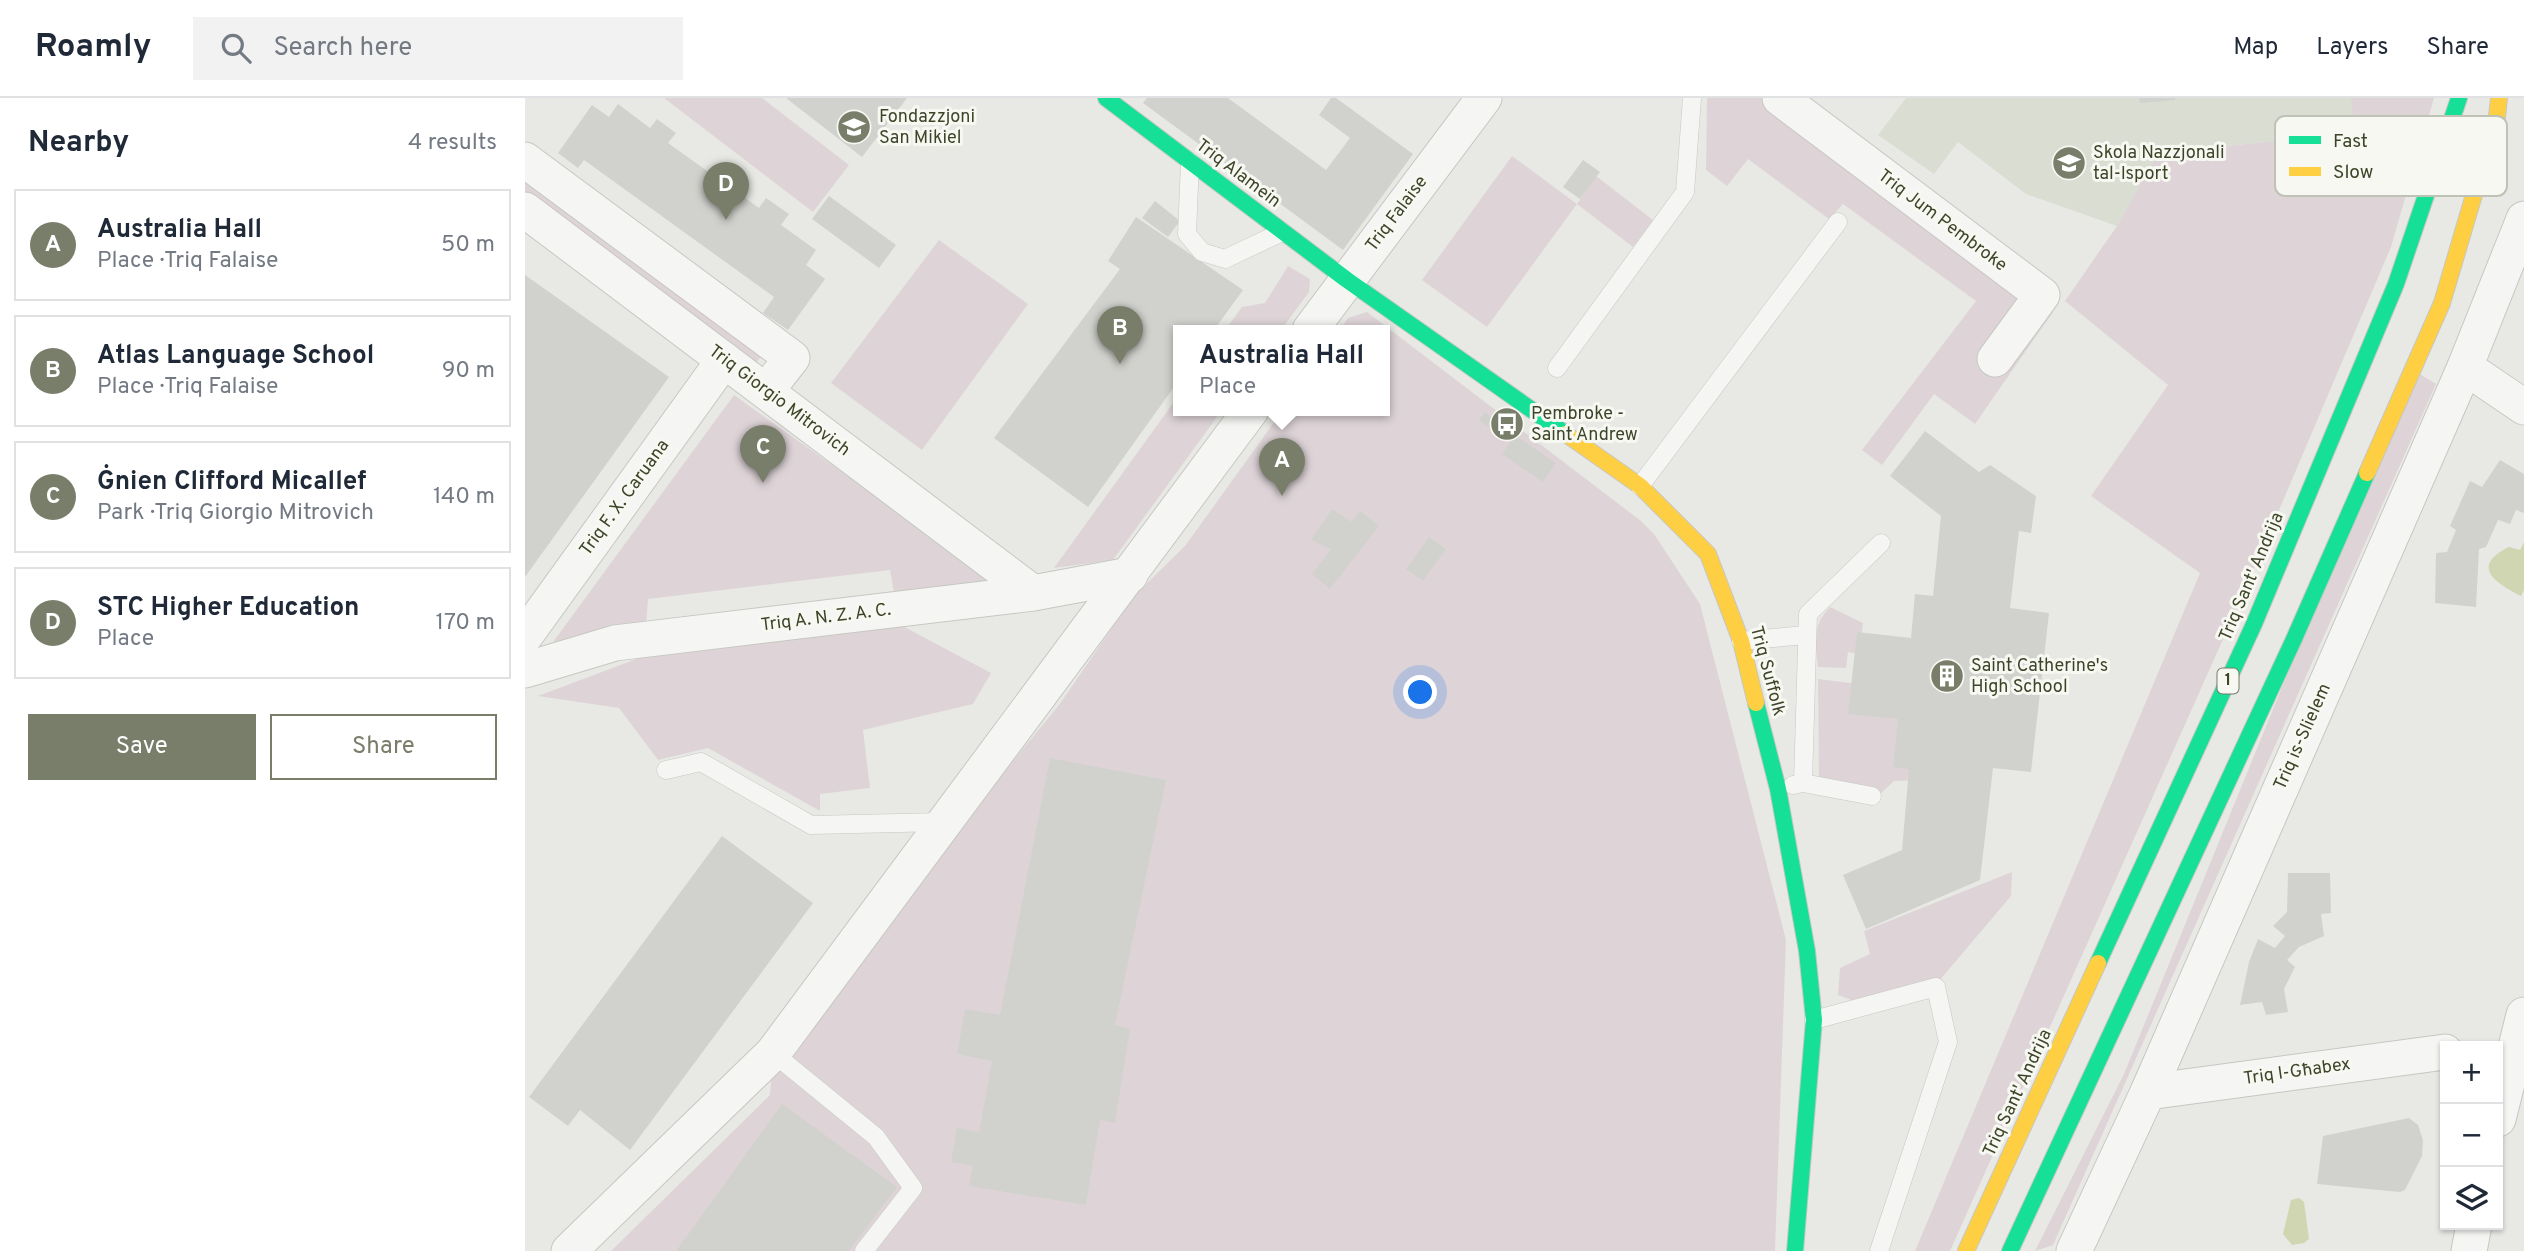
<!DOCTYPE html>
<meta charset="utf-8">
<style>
body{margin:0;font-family:Overpass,sans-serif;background:#f2f2f3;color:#1f2937}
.controls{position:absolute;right:21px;bottom:21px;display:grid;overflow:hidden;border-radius:0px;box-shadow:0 2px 5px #0004}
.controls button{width:63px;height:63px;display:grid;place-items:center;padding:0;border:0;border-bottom:2px solid #e0e1e3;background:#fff;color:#1f2937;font:35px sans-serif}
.you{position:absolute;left:896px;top:595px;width:24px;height:24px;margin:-18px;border:5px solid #fff;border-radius:50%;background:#1a73e8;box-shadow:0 0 0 10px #1a73e833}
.badge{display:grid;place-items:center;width:46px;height:46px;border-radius:50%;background:#797e6a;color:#fff;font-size:23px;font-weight:700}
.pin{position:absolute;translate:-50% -58px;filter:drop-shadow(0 2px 4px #0008)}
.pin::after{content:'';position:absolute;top:37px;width:24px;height:21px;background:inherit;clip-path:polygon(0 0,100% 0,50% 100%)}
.popup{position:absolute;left:648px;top:227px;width:217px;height:91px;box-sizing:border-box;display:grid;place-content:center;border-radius:0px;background:#fff;filter:drop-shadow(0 2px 5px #0005);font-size:23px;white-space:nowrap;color:#747a83}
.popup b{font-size:26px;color:#1f2937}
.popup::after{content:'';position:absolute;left:50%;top:100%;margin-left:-14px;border:14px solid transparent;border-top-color:#fff}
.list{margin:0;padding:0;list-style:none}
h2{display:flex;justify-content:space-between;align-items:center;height:91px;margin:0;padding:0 28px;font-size:30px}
h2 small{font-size:23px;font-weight:400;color:#747a83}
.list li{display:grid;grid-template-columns:46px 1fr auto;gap:21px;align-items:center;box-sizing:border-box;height:112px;margin:0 14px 14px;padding:0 14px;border:2px solid #e0e1e3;border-radius:0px}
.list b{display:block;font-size:26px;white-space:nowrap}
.list p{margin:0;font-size:23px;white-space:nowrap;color:#747a83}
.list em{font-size:23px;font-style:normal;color:#747a83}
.actions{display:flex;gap:14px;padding:21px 28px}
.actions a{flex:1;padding:16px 0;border:2px solid #797e6a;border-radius:0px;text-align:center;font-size:24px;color:#797e6a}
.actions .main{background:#797e6a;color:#fff}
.icon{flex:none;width:38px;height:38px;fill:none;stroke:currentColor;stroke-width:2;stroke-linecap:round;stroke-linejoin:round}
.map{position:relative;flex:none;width:1999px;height:1153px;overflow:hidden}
header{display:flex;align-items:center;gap:42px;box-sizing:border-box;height:98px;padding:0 35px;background:#fff;border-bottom:2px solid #e0e1e3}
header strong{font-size:33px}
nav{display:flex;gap:38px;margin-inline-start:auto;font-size:24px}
.search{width:490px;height:63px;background:#f2f2f3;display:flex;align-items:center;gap:18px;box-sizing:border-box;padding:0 24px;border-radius:0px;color:#747a83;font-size:26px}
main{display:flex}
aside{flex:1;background:#fff}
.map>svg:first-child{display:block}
.built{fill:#d9ddd2}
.green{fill:#ded4d8}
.water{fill:#d0d6b1}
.building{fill:#d1d2cd}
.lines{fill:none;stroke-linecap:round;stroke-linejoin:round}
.lane-casing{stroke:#c6c7c2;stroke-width:19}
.street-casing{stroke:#c6c7c2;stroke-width:37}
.fast-casing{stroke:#c6c7c2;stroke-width:18}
.slow-casing{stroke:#c6c7c2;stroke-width:18}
.lane{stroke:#f5f6f3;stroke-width:18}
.street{stroke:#f5f6f3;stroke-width:35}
.fast{stroke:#16e098;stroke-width:16}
.slow{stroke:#ffcf43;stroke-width:16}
.labels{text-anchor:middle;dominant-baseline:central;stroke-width:6;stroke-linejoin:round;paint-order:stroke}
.shield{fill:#f7f8f2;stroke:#757b65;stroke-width:2}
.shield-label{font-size:16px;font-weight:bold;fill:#3d4529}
.poi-label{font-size:18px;fill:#3d4529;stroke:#f7f8f2;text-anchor:start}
.street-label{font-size:18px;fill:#3d4529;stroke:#f7f8f2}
.key{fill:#f7f8f2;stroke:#bfc2b6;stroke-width:2}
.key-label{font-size:19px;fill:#3d4529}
</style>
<header>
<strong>Roamly</strong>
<div class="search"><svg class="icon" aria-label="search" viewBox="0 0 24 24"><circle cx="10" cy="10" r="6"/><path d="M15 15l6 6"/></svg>Search here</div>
<nav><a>Map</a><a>Layers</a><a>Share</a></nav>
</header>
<main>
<aside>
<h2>Nearby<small>4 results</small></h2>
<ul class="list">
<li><span class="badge">A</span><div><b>Australia Hall</b><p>Place · Triq Falaise</p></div><em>50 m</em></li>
<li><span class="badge">B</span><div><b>Atlas Language School</b><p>Place · Triq Falaise</p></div><em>90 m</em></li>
<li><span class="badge">C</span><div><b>Ġnien Clifford Micallef</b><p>Park · Triq Giorgio Mitrovich</p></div><em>140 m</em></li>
<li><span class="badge">D</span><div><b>STC Higher Education</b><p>Place</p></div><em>170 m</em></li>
</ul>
<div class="actions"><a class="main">Save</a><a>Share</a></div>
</aside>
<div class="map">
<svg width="1999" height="1153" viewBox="0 0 1999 1153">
<rect width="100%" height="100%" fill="#e8e9e4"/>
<!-- built -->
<polygon class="built" points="1381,0 1827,0 1830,35 1633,55 1592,128 1501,96 1433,44 1409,76 1353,37"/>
<!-- green -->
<g class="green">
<polygon points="139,0 237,0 324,67 288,114"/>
<polygon points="1182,0 1238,0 1528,214 1450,326 1409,296 1357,367 1337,352 1451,203 1318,106 1304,121 1223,61 1202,88 1181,72"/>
<polygon points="1826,0 1909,0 1866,149 1720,492 1425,1153 1390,1153 1675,475 1566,398 1643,287 1540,203 1592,128 1633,55 1830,35"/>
<polygon points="987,58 1052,106 1071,78 1128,122 1108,149 1052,106 962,229 897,182"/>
<polygon points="0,67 244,247 229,268 0,99"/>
<polygon points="414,142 503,206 397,352 306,285"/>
<polygon points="763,168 785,181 784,194 756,232 700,232 717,209 740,205"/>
<polygon points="842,214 1116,423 1129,436 1175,506 1261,842 1250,1153 86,1153 245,997 248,955 534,607 609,498 660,448 758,312 860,312 860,232 815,232 823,220"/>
<polygon points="1887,271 1911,286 1528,1147 1510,1153 1599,976"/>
<polygon points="209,297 467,481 370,500 365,472 123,501 121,528 28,544"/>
<polygon points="654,297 654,312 697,312 588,462 529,470"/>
<path d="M1305 509 1338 525 1334 556 1323 554 1321 570 1293 569C1291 544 1286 529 1305 509Z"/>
<polygon points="370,524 466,575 448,606 338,632 345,690 295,696 295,713 183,650 133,662 94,610 13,598 114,560"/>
<polygon points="1293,581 1333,586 1381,615 1394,682 1369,683 1355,696 1294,680"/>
<polygon points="1487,774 1486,798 1414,883 1329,903 1313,897 1315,870 1345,856 1339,833"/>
</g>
<!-- water -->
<g class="water">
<path d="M1999 444V492L1996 498C1973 486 1943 469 1984 449L1995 452Z"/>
<polygon points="1774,1100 1779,1104 1784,1141 1779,1145 1767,1147 1758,1136 1766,1102"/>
</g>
<!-- building -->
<g class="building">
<polygon points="261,0 382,0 337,59"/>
<polygon points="622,0 703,0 801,72 825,40 794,17 806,0 811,0 888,56 818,152 618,5"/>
<polygon points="1614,0 1650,0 1650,2 1615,5"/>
<polygon points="93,6 125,30 132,21 151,35 143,45 234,110 241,100 264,116 256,127 291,152 281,167 300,181 263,232 238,215 249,199 59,62 53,70 33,55 67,7 84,19"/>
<polygon points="1058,62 1075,74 1055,101 1038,89"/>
<polygon points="304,98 371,147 354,170 287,121"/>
<polygon points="630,103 655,123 643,139 617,120"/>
<polygon points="611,119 718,192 689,232 654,232 654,282 563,409 469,340 595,171 583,163"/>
<polygon points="0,177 144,279 0,479"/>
<polygon points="960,314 976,326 970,334 954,322"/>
<polygon points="1400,333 1454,374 1465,367 1511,398 1506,435 1494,433 1485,510 1524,515 1506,674 1468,670 1455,782 1341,831 1318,777 1377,752 1384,671 1368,669 1373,621 1323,616 1332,534 1386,540 1390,496 1408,498 1416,418 1365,378"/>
<polygon points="990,337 1031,365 1018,384 977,356"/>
<polygon points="1975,362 1999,376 1999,415 1991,412 1985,426 1973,422 1961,449 1954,451 1951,509 1910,505 1911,455 1922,454 1931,432 1925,428 1945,383 1957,389"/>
<polygon points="807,411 827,424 835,413 854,428 805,491 787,476 806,451 786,442"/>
<polygon points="904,439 921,451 898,483 881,471"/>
<polygon points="525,660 641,682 590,927 605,931 590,1025 575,1022 561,1107 444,1088 448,1068 426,1064 432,1030 454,1034 467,963 432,956 440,911 475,917"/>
<polygon points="197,738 288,805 105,1052 55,1012 43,1028 4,999"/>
<polygon points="1763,775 1805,775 1806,815 1796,816 1799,838 1774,849 1762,862 1770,869 1759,891 1763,914 1741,917 1737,904 1715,907 1724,864 1733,841 1750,850 1760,838 1748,828 1762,814"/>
<polygon points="257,1006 372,1089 324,1153 151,1153"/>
<polygon points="1884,1020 1893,1027 1898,1042 1897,1058 1880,1092 1875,1094 1792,1086 1798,1038"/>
</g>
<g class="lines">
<!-- lane casing -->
<g class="lane-casing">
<g id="lane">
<polyline points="665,64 662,136 677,154 700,161 757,134"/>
<polyline points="1032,270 1160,94 1167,0"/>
<polyline points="1115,388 1313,124"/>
<polyline points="1216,543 1280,537"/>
<polyline points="141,672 176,664 286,727 418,724"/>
<polyline points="1278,685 1283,516 1356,445"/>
<polyline points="1268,687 1278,685 1347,698"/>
<polyline points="1289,922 1411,889 1423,944 1354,1153"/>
<polyline points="248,955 351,1039 388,1090 339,1153"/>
</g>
</g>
<!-- street casing -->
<g class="street-casing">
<g id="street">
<polyline points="1255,0 1517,197 1470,261"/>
<polyline points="0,62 267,260 241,293"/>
<polyline points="0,112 508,495"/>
<polyline points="785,232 959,0"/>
<polyline points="1940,269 1999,309"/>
<polyline points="0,538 199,262"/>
<polyline points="0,572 90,545 508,495 605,477"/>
<polyline points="1623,994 1920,954"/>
<polyline points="1973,1021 1999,917"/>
<polyline points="44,1153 248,955 726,312"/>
<polyline points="1549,1153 1623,994 1940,269 1999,121"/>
<polyline points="1944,1153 1949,1127"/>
</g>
</g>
<!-- fast casing -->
<g class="fast-casing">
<g id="fast">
<polyline points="581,0 822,182 1041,336"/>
<polyline points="1231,605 1253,691 1282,853 1289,922 1270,1153"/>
<polyline points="1573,865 1729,526 1871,186 1934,0"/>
<polyline points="1485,1153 1769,541 1842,375"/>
</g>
</g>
<!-- slow casing -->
<g class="slow-casing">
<g id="slow">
<polyline points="1041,336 1115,388 1183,456 1216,543 1231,605"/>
<polyline points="1842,375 1917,205 1972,19 1974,0"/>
<polyline points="1441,1153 1573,865"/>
</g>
</g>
<!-- lane -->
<use href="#lane" class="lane"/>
<!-- street -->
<use href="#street" class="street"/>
<!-- fast -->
<use href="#fast" class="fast"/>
<!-- slow -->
<use href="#slow" class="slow"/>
</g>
<!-- icons -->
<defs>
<g id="school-disc" transform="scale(1.75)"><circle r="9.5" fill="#797e6a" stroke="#f7f8f2"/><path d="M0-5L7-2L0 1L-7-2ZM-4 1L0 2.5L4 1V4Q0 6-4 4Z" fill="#fff"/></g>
<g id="bus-disc" transform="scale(1.75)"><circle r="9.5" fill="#797e6a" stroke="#f7f8f2"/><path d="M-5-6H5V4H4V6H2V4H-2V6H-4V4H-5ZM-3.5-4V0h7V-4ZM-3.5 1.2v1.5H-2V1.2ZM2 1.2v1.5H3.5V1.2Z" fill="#fff"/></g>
<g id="building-disc" transform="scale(1.75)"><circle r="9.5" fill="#797e6a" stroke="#f7f8f2"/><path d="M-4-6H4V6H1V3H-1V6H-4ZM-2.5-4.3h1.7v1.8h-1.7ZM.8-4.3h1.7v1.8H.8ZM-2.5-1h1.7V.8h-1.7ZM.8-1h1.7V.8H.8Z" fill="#fff"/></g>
</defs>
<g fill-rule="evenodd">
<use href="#school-disc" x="329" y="29"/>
<use href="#school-disc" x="1544" y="65"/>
<use href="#bus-disc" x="982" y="326"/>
<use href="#building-disc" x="1422" y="578"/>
</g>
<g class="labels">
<!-- shield labels -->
<rect class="shield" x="1692.5" y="570.5" width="21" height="25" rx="5"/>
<g class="shield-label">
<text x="1703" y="583">1</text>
</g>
<!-- poi labels -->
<g class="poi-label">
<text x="354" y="19">Fondazzjoni<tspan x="354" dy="21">San Mikiel</tspan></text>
<text x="1568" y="55">Skola Nazzjonali<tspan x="1568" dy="21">tal-Isport</tspan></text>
<text x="1006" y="316">Pembroke -<tspan x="1006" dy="21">Saint Andrew</tspan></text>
<text x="1446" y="568">Saint Catherine's<tspan x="1446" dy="21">High School</tspan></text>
</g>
<!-- street labels -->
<g class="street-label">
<text transform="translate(713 76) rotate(37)">Triq Alamein</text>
<text transform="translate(872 116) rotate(-53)">Triq Falaise</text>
<text transform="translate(1417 123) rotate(37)">Triq Jum Pembroke</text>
<text transform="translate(254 303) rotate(37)">Triq Giorgio Mitrovich</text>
<text transform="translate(100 400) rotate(-54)">Triq F. X. Caruana</text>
<text transform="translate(1727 479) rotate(-67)">Triq Sant' Andrija</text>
<text transform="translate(301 520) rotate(-7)">Triq A. N. Z. A. C.</text>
<text transform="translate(1242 573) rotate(75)">Triq Suffolk</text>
<text transform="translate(1778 639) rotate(-66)">Triq is-Slielem</text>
<text transform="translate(1772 974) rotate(-8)">Triq l-Għabex</text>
<text transform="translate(1493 995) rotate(-65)">Triq Sant' Andrija</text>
</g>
</g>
<!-- legend -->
<rect x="1750" y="18" width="232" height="80" rx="10" class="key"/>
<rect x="1764" y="38" width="32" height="8" fill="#16e098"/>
<rect x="1764" y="69" width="32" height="9" fill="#ffcf43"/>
<g class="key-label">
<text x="1808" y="49">Fast</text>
<text x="1808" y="80">Slow</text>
</g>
</svg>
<div class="controls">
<button>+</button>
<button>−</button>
<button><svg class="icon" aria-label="layers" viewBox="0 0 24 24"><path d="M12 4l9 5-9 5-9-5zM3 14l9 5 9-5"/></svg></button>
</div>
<div class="you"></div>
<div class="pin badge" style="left:757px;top:398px">A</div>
<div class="popup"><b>Australia Hall</b>Place</div>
<div class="pin badge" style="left:595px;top:266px">B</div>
<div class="pin badge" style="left:238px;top:385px">C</div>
<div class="pin badge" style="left:201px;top:122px">D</div>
</div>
</main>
